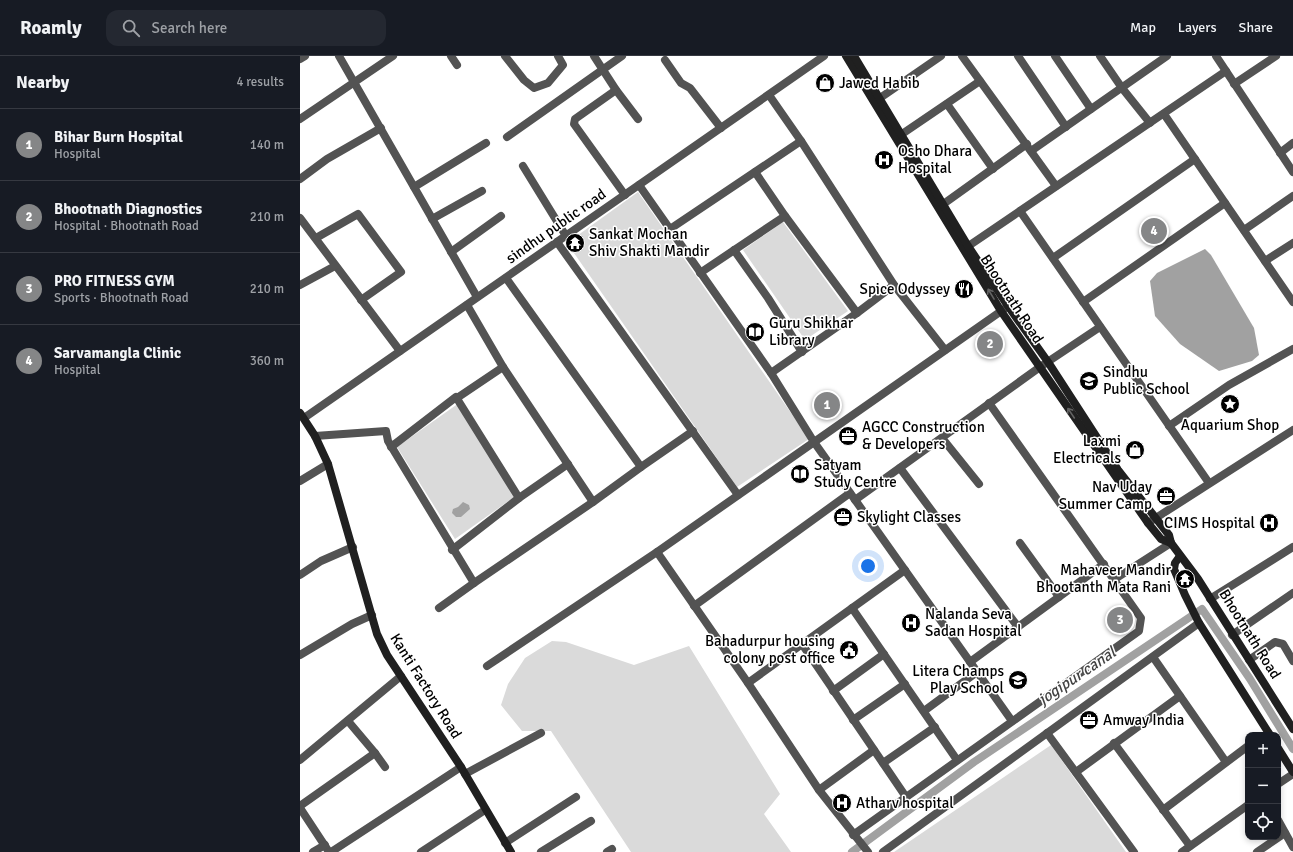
<!DOCTYPE html>
<meta charset="utf-8">
<style>
body{margin:0;font-family:Signika,sans-serif;background:#242831;color:#f1f3f6}
.controls{position:absolute;right:12px;bottom:12px;display:grid;overflow:hidden;border-radius:8px;box-shadow:0 2px 6px #0003}
.controls button{width:36px;height:36px;display:grid;place-items:center;padding:0;border:0;border-bottom:1px solid #363941;background:#171b24;color:#f1f3f6;font:20px sans-serif}
.you{position:absolute;left:568px;top:510px;width:14px;height:14px;margin:-10px;border:3px solid #fff;border-radius:50%;background:#1a73e8;box-shadow:0 0 0 6px #1a73e833}
.badge{display:grid;place-items:center;width:26px;height:26px;border-radius:50%;background:#858687;color:#fff;font-size:13px;font-weight:700}
.pin{position:absolute;translate:-50% -50%;border:2px solid #fff;box-shadow:0 1px 4px #0006}
.list{margin:0;padding:0;list-style:none}
h2{display:flex;justify-content:space-between;align-items:center;height:52px;margin:0;padding:0 16px;font-size:17px}
h2 small{font-size:13px;font-weight:400;color:#9ea1a6}
.list li{display:grid;grid-template-columns:26px 1fr auto;gap:12px;align-items:center;box-sizing:border-box;height:72px;padding:0 16px;border-top:1px solid #363941}
.list b{display:block;font-size:15px;white-space:nowrap}
.list p{margin:0;font-size:13px;white-space:nowrap;color:#9ea1a6}
.list em{font-size:13px;font-style:normal;color:#9ea1a6}
.icon{flex:none;width:22px;height:22px;fill:none;stroke:currentColor;stroke-width:2;stroke-linecap:round;stroke-linejoin:round}
.map{position:relative;flex:none;width:993px;height:796px;overflow:hidden}
header{display:flex;align-items:center;gap:24px;box-sizing:border-box;height:56px;padding:0 20px;background:#171b24;border-bottom:1px solid #363941}
header strong{font-size:19px}
nav{display:flex;gap:22px;margin-inline-start:auto;font-size:14px}
.search{width:280px;height:36px;background:#242831;display:flex;align-items:center;gap:10px;box-sizing:border-box;padding:0 14px;border-radius:12px;color:#9ea1a6;font-size:15px}
main{display:flex}
aside{flex:1;background:#171b24}
.map>svg:first-child{display:block}
.green{fill:#dadada}
.water{fill:#a1a1a1}
.lines{fill:none;stroke-linecap:round;stroke-linejoin:round}
.canal{stroke:#a1a1a1;stroke-width:8}
.street{stroke:#535353;stroke-width:8}
.secondary{stroke:#202020;stroke-width:8}
.oneway{stroke:#636363}
.labels{text-anchor:middle;dominant-baseline:central;stroke-width:3;stroke-linejoin:round;paint-order:stroke}
.poi-label{font-size:15px;fill:#000;stroke:#fff;text-anchor:start}
.street-label{font-size:15px;fill:#000;stroke:#fff}
.water-label{font-size:16px;font-style:italic;fill:#424242;stroke:#fff}
</style>
<header>
<strong>Roamly</strong>
<div class="search"><svg class="icon" aria-label="search" viewBox="0 0 24 24"><circle cx="10" cy="10" r="6"/><path d="M15 15l6 6"/></svg>Search here</div>
<nav><a>Map</a><a>Layers</a><a>Share</a></nav>
</header>
<main>
<aside>
<h2>Nearby<small>4 results</small></h2>
<ul class="list">
<li><span class="badge">1</span><div><b>Bihar Burn Hospital</b><p>Hospital</p></div><em>140 m</em></li>
<li><span class="badge">2</span><div><b>Bhootnath Diagnostics</b><p>Hospital · Bhootnath Road</p></div><em>210 m</em></li>
<li><span class="badge">3</span><div><b>PRO FITNESS GYM</b><p>Sports · Bhootnath Road</p></div><em>210 m</em></li>
<li><span class="badge">4</span><div><b>Sarvamangla Clinic</b><p>Hospital</p></div><em>360 m</em></li>
</ul>
</aside>
<div class="map">
<svg width="993" height="796" viewBox="0 0 993 796">
<rect width="100%" height="100%" fill="#fff"/>
<!-- green -->
<g class="green">
<polygon points="338,136 509,383 437,431 267,187"/>
<polygon points="483,166 548,255 505,284 443,194"/>
<polygon points="159,347 217,439 155,483 97,391"/>
<polygon points="252,585 266,586 334,609 389,590 480,738 464,758 491,796 331,796 251,675 222,675 201,649 208,628 225,602"/>
<polygon points="751,689 826,796 594,796"/>
</g>
<!-- water -->
<g class="water">
<polygon points="905,193 911,199 954,272 959,299 952,305 919,315 880,288 855,260 850,225 857,217"/>
<polygon points="163,446 169,449 170,453 161,461 156,461 152,457 153,453 158,451"/>
</g>
<g class="lines">
<!-- canal -->
<polyline class="canal" points="552,796 674,706 902,553 950,623 993,693"/>
<!-- street -->
<g class="street">
<polyline points="39,0 177,241"/>
<polyline points="151,0 157,9"/>
<polyline points="205,0 224,24 234,32 248,27 263,9 258,0"/>
<polyline points="294,0 316,34 338,63"/>
<polyline points="662,0 756,130"/>
<polyline points="718,0 766,71"/>
<polyline points="755,0 791,53"/>
<polyline points="800,0 822,32 850,67"/>
<polyline points="916,0 993,116"/>
<polyline points="0,3 5,0"/>
<polyline points="365,4 381,27 390,32 421,72"/>
<polyline points="934,28 976,0"/>
<polyline points="316,34 275,63 274,68 325,139"/>
<polyline points="469,39 501,85 594,229 645,294"/>
<polyline points="573,43 580,42 641,0"/>
<polyline points="647,48 693,113"/>
<polyline points="864,58 993,246"/>
<polyline points="0,63 93,0"/>
<polyline points="602,78 680,25"/>
<polyline points="207,81 322,0"/>
<polyline points="731,95 867,0"/>
<polyline points="980,97 993,87"/>
<polyline points="223,110 266,180"/>
<polyline points="455,116 485,160"/>
<polyline points="0,123 27,103 81,72"/>
<polyline points="339,129 471,317 514,386 712,665"/>
<polyline points="114,131 186,87"/>
<polyline points="642,149 727,88"/>
<polyline points="720,155 909,427"/>
<polyline points="0,162 100,295"/>
<polyline points="132,163 182,135"/>
<polyline points="370,173 501,85"/>
<polyline points="944,174 993,140"/>
<polyline points="16,182 58,158 101,216 61,244"/>
<polyline points="257,186 438,439"/>
<polyline points="664,193 926,15"/>
<polyline points="434,194 468,242 502,296"/>
<polyline points="151,196 201,160"/>
<polyline points="753,202 895,103"/>
<polyline points="965,205 993,187"/>
<polyline points="400,217 485,160 557,257 471,317"/>
<polyline points="0,229 35,210"/>
<polyline points="783,246 925,147"/>
<polyline points="167,249 203,311 293,446 341,411 206,222"/>
<polyline points="557,257 594,229"/>
<polyline points="157,342 203,311"/>
<polyline points="4,362 524,0"/>
<polyline points="869,370 929,329 993,293"/>
<polyline points="15,380 86,375 88,385 174,527 293,446"/>
<polyline points="642,382 679,428"/>
<polyline points="91,391 156,341 219,442 268,408"/>
<polyline points="341,411 393,375"/>
<polyline points="600,412 718,571"/>
<polyline points="0,425 28,408"/>
<polyline points="555,444 740,311 800,271"/>
<polyline points="848,467 993,374"/>
<polyline points="720,487 759,541"/>
<polyline points="152,494 219,442"/>
<polyline points="357,496 448,627 519,734 568,796"/>
<polyline points="0,519 21,505 53,491"/>
<polyline points="815,523 871,487"/>
<polyline points="910,543 993,491"/>
<polyline points="394,550 550,437"/>
<polyline points="139,552 174,527"/>
<polyline points="552,552 657,704"/>
<polyline points="932,579 993,537"/>
<polyline points="502,588 606,741"/>
<polyline points="0,599 52,568 72,559"/>
<polyline points="853,601 926,706"/>
<polyline points="949,604 975,586 983,588 993,605"/>
<polyline points="670,606 804,508"/>
<polyline points="187,610 357,496 707,251"/>
<polyline points="448,627 605,514"/>
<polyline points="533,635 584,598"/>
<polyline points="624,655 677,616"/>
<polyline points="553,664 605,628"/>
<polyline points="747,677 834,796"/>
<polyline points="814,687 890,790"/>
<polyline points="75,697 85,711"/>
<polyline points="0,704 101,620"/>
<polyline points="583,707 635,671"/>
<polyline points="776,716 880,640"/>
<polyline points="165,718 241,677"/>
<polyline points="978,728 993,718"/>
<polyline points="519,734 574,694"/>
<polyline points="0,750 75,697 48,665"/>
<polyline points="0,752 29,796"/>
<polyline points="863,754 948,690"/>
<polyline points="978,764 993,791"/>
<polyline points="553,779 839,575 841,562 689,347"/>
<polyline points="205,787 276,741"/>
<polyline points="13,796 25,789"/>
<polyline points="31,796 161,711"/>
<polyline points="121,796 185,754"/>
<polyline points="241,796 291,765"/>
<polyline points="307,796 312,793"/>
<polyline points="583,796 899,567"/>
<polyline points="882,796 948,749"/>
<polyline points="957,796 985,777"/>
</g>
<!-- secondary -->
<g class="secondary">
<polyline points="546,0 701,255 848,467 861,483 871,487"/>
<polyline points="554,0 668,190 708,250 748,306 818,414 869,479 871,487 898,523 993,673"/>
<polyline points="0,357 15,380 28,408 77,578 87,599 161,711 211,796"/>
<polyline points="880,500 875,507 874,513 885,539 899,567 970,679"/>
<polyline points="978,692 993,716"/>
</g>
</g>
<!-- one-way arrows -->
<defs><path id="oneway-shaft" d="M-6 0H5M1.5-3L5.5 0L1.5 3" fill="none" stroke-width="1.6" stroke-linecap="round" stroke-linejoin="round"/></defs>
<g class="oneway">
<use href="#oneway-shaft" transform="translate(691 238) rotate(-121)"/>
<use href="#oneway-shaft" transform="translate(771 357) rotate(-124)"/>
</g>
<!-- icons -->
<defs>
<g id="shop-disc" transform="scale(1)"><circle r="9.5" fill="#000" stroke="#fff"/><path d="M-5-2.5h2.3a2.7 3.5 0 0 1 5.4 0H5L5.5 6h-11ZM-1.5-2.5h3a1.5 2.3 0 0 0-3 0Z" fill="#fff"/></g>
<g id="hospital-disc" transform="scale(1)"><circle r="9.5" fill="#000" stroke="#fff"/><path d="M-5-5h3v3.5h4V-5h3V5h-3V1.5h-4V5h-3Z" fill="#fff"/></g>
<g id="temple-disc" transform="scale(1)"><circle r="9.5" fill="#000" stroke="#fff"/><path d="M0-6L5-2H3V0L6.5 2.5H4V6H1.5V3h-3V6H-4V2.5H-6.5L-3 0V-2H-5Z" fill="#fff"/></g>
<g id="restaurant-disc" transform="scale(1)"><circle r="9.5" fill="#000" stroke="#fff"/><path d="M-5-6h1v4h1v-4h1v4h1v-4h1v5L-1.5 .5V6h-2V.5L-5-1ZM5-6V6H3V1.5H1.5Q1.5-4 5-6Z" fill="#fff"/></g>
<g id="library-disc" transform="scale(1)"><circle r="9.5" fill="#000" stroke="#fff"/><path d="M-6-4Q-3-5.5-.7-3.5V5Q-3 3-6 4ZM6-4Q3-5.5 .7-3.5V5Q3 3 6 4Z" fill="#fff"/></g>
<g id="school-disc" transform="scale(1)"><circle r="9.5" fill="#000" stroke="#fff"/><path d="M0-5L7-2L0 1L-7-2ZM-4 1L0 2.5L4 1V4Q0 6-4 4Z" fill="#fff"/></g>
<g id="sight-disc" transform="scale(1)"><circle r="9.5" fill="#000" stroke="#fff"/><path d="M0-6L1.8-2.2L6-1.7L2.9 1.2L3.7 5.4L0 3.3L-3.7 5.4L-2.9 1.2L-6-1.7L-1.8-2.2Z" fill="#fff"/></g>
<g id="office-disc" transform="scale(1)"><circle r="9.5" fill="#000" stroke="#fff"/><path d="M-6-3h4V-5.5h4V-3h4V5H-6ZM-1-4.5V-3h2v-1.5ZM-6 0V1H6V0Z" fill="#fff"/></g>
<g id="civic-disc" transform="scale(1)"><circle r="9.5" fill="#000" stroke="#fff"/><path d="M-.6-6.5H3V-4.5H.6V-3L4-1V1h2V6H-6V1h2V-1L-.6-3ZM-1.2 2.5V6h2.4V2.5Z" fill="#fff"/></g>
</defs>
<g fill-rule="evenodd">
<use href="#shop-disc" x="525" y="27"/>
<use href="#hospital-disc" x="584" y="104"/>
<use href="#temple-disc" x="275" y="187"/>
<use href="#restaurant-disc" x="664" y="233"/>
<use href="#library-disc" x="455" y="276"/>
<use href="#school-disc" x="789" y="325"/>
<use href="#sight-disc" x="930" y="348"/>
<use href="#office-disc" x="548" y="380"/>
<use href="#shop-disc" x="835" y="394"/>
<use href="#library-disc" x="500" y="418"/>
<use href="#office-disc" x="866" y="440"/>
<use href="#office-disc" x="543" y="461"/>
<use href="#hospital-disc" x="969" y="467"/>
<use href="#temple-disc" x="885" y="523"/>
<use href="#hospital-disc" x="611" y="567"/>
<use href="#civic-disc" x="549" y="594"/>
<use href="#school-disc" x="718" y="624"/>
<use href="#office-disc" x="789" y="664"/>
<use href="#hospital-disc" x="542" y="747"/>
</g>
<g class="labels">
<!-- poi labels -->
<g class="poi-label">
<text x="539" y="27">Jawed Habib</text>
<text x="598" y="95">Osho Dhara<tspan x="598" dy="17">Hospital</tspan></text>
<text x="289" y="178">Sankat Mochan<tspan x="289" dy="17">Shiv Shakti Mandir</tspan></text>
<text x="650" y="233" text-anchor="end">Spice Odyssey</text>
<text x="469" y="267">Guru Shikhar<tspan x="469" dy="17">Library</tspan></text>
<text x="803" y="316">Sindhu<tspan x="803" dy="17">Public School</tspan></text>
<text x="930" y="369" text-anchor="middle">Aquarium Shop</text>
<text x="562" y="371">AGCC Construction<tspan x="562" dy="17">&amp; Developers</tspan></text>
<text x="821" y="385" text-anchor="end">Laxmi<tspan x="821" dy="17">Electricals</tspan></text>
<text x="514" y="409">Satyam<tspan x="514" dy="17">Study Centre</tspan></text>
<text x="852" y="431" text-anchor="end">Nav Uday<tspan x="852" dy="17">Summer Camp</tspan></text>
<text x="557" y="461">Skylight Classes</text>
<text x="955" y="467" text-anchor="end">CIMS Hospital</text>
<text x="871" y="514" text-anchor="end">Mahaveer Mandir<tspan x="871" dy="17">Bhootanth Mata Rani</tspan></text>
<text x="625" y="558">Nalanda Seva<tspan x="625" dy="17">Sadan Hospital</tspan></text>
<text x="535" y="585" text-anchor="end">Bahadurpur housing<tspan x="535" dy="17">colony post office</tspan></text>
<text x="704" y="615" text-anchor="end">Litera Champs<tspan x="704" dy="17">Play School</tspan></text>
<text x="803" y="664">Amway India</text>
<text x="556" y="747">Atharv hospital</text>
</g>
<!-- street labels -->
<g class="street-label">
<text transform="translate(256 170) rotate(-35)">sindhu public road</text>
<text transform="translate(712 243) rotate(57)">Bhootnath Road</text>
<text transform="translate(950 578) rotate(58)">Bhootnath Road</text>
<text transform="translate(126 630) rotate(58)">Kanti Factory Road</text>
</g>
<!-- water labels -->
<g class="water-label">
<text transform="translate(777 620) rotate(-34)">jogipur canal</text>
</g>
</g>
</svg>
<div class="controls">
<button>+</button>
<button>−</button>
<button><svg class="icon" aria-label="locate" viewBox="0 0 24 24"><circle cx="12" cy="12" r="6"/><path d="M12 2v4M12 18v4M2 12h4M18 12h4"/></svg></button>
</div>
<div class="you"></div>
<div class="pin badge" style="left:527px;top:349px">1</div>
<div class="pin badge" style="left:690px;top:288px">2</div>
<div class="pin badge" style="left:820px;top:564px">3</div>
<div class="pin badge" style="left:854px;top:175px">4</div>
</div>
</main>
